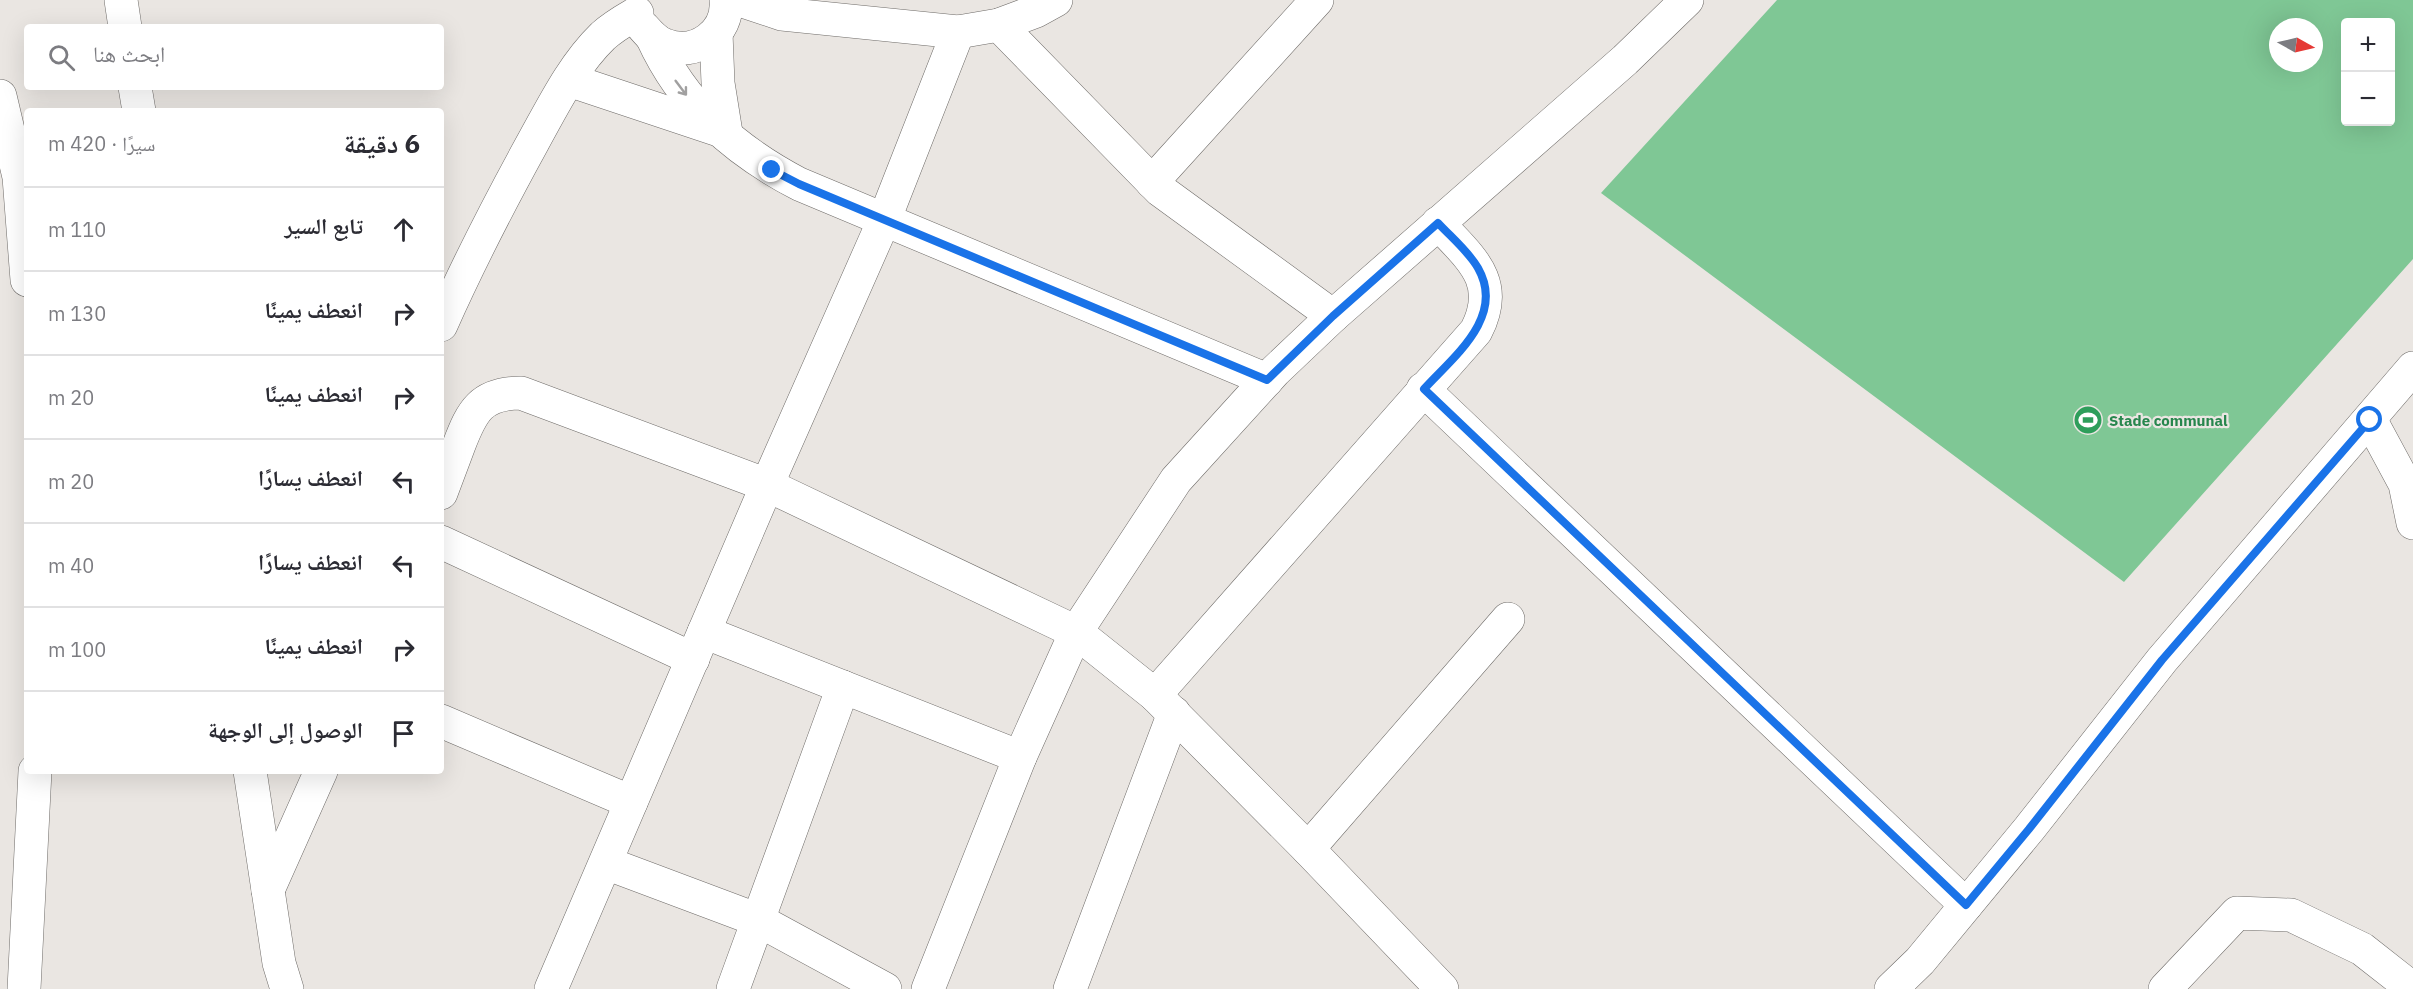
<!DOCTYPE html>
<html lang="ar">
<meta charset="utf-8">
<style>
body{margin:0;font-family:"IBM Plex Sans","Noto Naskh Arabic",sans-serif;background:#f7f7f7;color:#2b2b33;direction:rtl}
.controls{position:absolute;right:18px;top:18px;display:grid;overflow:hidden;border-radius:6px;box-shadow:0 6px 24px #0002}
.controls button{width:54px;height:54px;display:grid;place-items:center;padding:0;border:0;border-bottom:2px solid #e1e1e2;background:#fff;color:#2b2b33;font:30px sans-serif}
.compass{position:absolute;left:2269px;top:18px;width:54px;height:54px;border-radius:50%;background:#fff;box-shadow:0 6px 24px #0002;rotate:98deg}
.stop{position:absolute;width:18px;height:18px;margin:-14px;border:4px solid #1a73e8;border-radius:50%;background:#fff}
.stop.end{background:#1a73e8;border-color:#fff;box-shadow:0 2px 6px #0008}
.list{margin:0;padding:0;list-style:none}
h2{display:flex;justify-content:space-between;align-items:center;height:78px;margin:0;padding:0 24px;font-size:26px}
h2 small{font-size:20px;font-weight:400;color:#7c7c81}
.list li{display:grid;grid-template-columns:39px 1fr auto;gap:18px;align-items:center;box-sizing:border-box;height:84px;padding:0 24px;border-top:2px solid #e1e1e2}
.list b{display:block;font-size:22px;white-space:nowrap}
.list em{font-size:20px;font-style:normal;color:#7c7c81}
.icon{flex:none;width:33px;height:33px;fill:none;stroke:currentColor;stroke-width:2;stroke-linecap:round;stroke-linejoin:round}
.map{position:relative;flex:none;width:2413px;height:989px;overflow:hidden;direction:ltr}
.search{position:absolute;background:#fff;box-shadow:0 6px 24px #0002;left:24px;top:24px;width:420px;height:66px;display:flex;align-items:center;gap:15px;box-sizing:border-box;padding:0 21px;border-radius:6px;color:#7c7c81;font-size:22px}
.panel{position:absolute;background:#fff;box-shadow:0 6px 24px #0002;left:24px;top:108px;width:420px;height:666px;border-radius:6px;direction:rtl}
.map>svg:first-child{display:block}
.green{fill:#7fc795;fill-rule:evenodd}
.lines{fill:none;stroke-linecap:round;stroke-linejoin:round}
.minor-casing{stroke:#6e6b68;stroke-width:34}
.minor{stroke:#fff;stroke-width:33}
.oneway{stroke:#a1a0a0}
.route{stroke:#1a73e8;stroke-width:8}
.labels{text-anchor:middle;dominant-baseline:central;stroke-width:4.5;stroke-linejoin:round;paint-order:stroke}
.leisure-label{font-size:15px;font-weight:bold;fill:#27864d;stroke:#eae6e2;text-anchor:start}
</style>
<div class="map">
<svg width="2413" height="989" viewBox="0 0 2413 989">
<rect width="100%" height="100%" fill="#eae6e2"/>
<!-- green -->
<path class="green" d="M1777 0H2413V259L2124 582 1601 193ZM2390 22V122H2346V22ZM2278 27H2314V63H2278Z"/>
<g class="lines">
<!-- minor casing -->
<g class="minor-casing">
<g id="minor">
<polyline points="121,0 125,27"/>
<polyline points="740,0 782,14 958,32 999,25 1036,11 1056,0"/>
<polyline points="999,25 1160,190 1333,316"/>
<path d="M643 27C650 35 656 42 665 45 696 57 729 33 726 0"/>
<polyline points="716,33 718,83 726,133"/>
<path d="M652 37C683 105 734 150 799 184L1267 380"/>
<polyline points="569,80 716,129"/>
<polyline points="135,87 139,111"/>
<polyline points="0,96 19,177 27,280"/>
<polyline points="1152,182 1317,0"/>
<path d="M441 325C469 262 500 202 533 142 553 106 573 65 603 36 614 26 625 20 637 13"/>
<polyline points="1423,389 1966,905"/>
<polyline points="2370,419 2405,484 2413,523"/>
<path d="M441 493C447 477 453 461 459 445 472 411 481 393 521 393L767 485 1076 632 1155 695 1308 849 1442 989"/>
<polyline points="441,542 693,659"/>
<polyline points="704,632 1020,757"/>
<path d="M1155 695 1476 331C1502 281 1470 258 1438 223"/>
<polyline points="441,721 631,802"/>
<polyline points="250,771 279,963 287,989"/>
<polyline points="1308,849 1508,619"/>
<polyline points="606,863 758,920 885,989"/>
<polyline points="268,890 321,771"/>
<polyline points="24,989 35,771"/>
<polyline points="551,989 767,485 885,218 958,32"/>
<polyline points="733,989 843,687"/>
<polyline points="928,989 1020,757 1076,632 1176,480 1275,371 1333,316 1625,60 1687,0"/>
<polyline points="1070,989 1174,713"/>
<polyline points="1891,989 1920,961 2029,829 2162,660 2413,368"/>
<polyline points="2165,989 2237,913 2291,915 2362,949 2413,989"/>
</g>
</g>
<!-- minor -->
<use href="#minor" class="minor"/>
</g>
<!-- one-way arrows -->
<defs><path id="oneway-shaft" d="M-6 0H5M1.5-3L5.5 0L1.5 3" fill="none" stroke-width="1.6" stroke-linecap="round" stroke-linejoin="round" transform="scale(1.5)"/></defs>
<use class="oneway" href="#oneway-shaft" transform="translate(681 88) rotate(53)"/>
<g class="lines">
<!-- route -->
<path class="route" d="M772 170 799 184 1267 380 1333 316 1438 223C1451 237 1469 252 1478 268 1506 317 1453 357 1424 389L1966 905 2029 829 2162 660 2370 420"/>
</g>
<!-- icons -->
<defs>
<g id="stadium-disc" transform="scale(1.5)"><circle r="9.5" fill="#2e9e5b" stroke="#eae6e2"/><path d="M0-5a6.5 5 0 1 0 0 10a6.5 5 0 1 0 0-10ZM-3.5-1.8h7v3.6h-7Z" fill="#fff"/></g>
</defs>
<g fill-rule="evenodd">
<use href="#stadium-disc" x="2088" y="420"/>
</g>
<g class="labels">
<!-- leisure labels -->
<g class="leisure-label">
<text x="2109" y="420">Stade communal</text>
</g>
</g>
</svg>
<div class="controls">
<button>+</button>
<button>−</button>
</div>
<svg class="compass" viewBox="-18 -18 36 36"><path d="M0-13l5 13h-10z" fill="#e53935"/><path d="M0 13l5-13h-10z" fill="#7c7c81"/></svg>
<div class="stop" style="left:2370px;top:420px"></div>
<div class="stop end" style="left:772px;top:170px"></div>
<div class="search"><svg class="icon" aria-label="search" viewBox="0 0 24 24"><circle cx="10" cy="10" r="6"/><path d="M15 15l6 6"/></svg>ابحث هنا</div>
<section class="panel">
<h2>6 دقيقة<small>سيرًا · 420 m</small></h2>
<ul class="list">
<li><svg class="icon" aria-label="ahead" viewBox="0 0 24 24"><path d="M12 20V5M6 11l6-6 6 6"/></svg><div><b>تابع السير</b></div><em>110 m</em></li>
<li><svg class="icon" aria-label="right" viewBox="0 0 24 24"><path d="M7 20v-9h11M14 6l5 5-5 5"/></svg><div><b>انعطف يمينًا</b></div><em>130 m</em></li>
<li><svg class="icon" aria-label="right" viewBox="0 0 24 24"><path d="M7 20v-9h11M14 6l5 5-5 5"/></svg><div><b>انعطف يمينًا</b></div><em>20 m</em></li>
<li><svg class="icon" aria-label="left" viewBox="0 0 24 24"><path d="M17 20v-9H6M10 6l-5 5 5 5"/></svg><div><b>انعطف يسارًا</b></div><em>20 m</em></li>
<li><svg class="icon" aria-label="left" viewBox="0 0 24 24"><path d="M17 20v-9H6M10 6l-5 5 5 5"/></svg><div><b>انعطف يسارًا</b></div><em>40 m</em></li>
<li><svg class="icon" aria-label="right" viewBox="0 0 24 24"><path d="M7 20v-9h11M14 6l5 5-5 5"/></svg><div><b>انعطف يمينًا</b></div><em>100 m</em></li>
<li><svg class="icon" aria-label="arrive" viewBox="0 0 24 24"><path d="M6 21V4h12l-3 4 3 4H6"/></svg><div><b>الوصول إلى الوجهة</b></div></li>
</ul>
</section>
</div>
